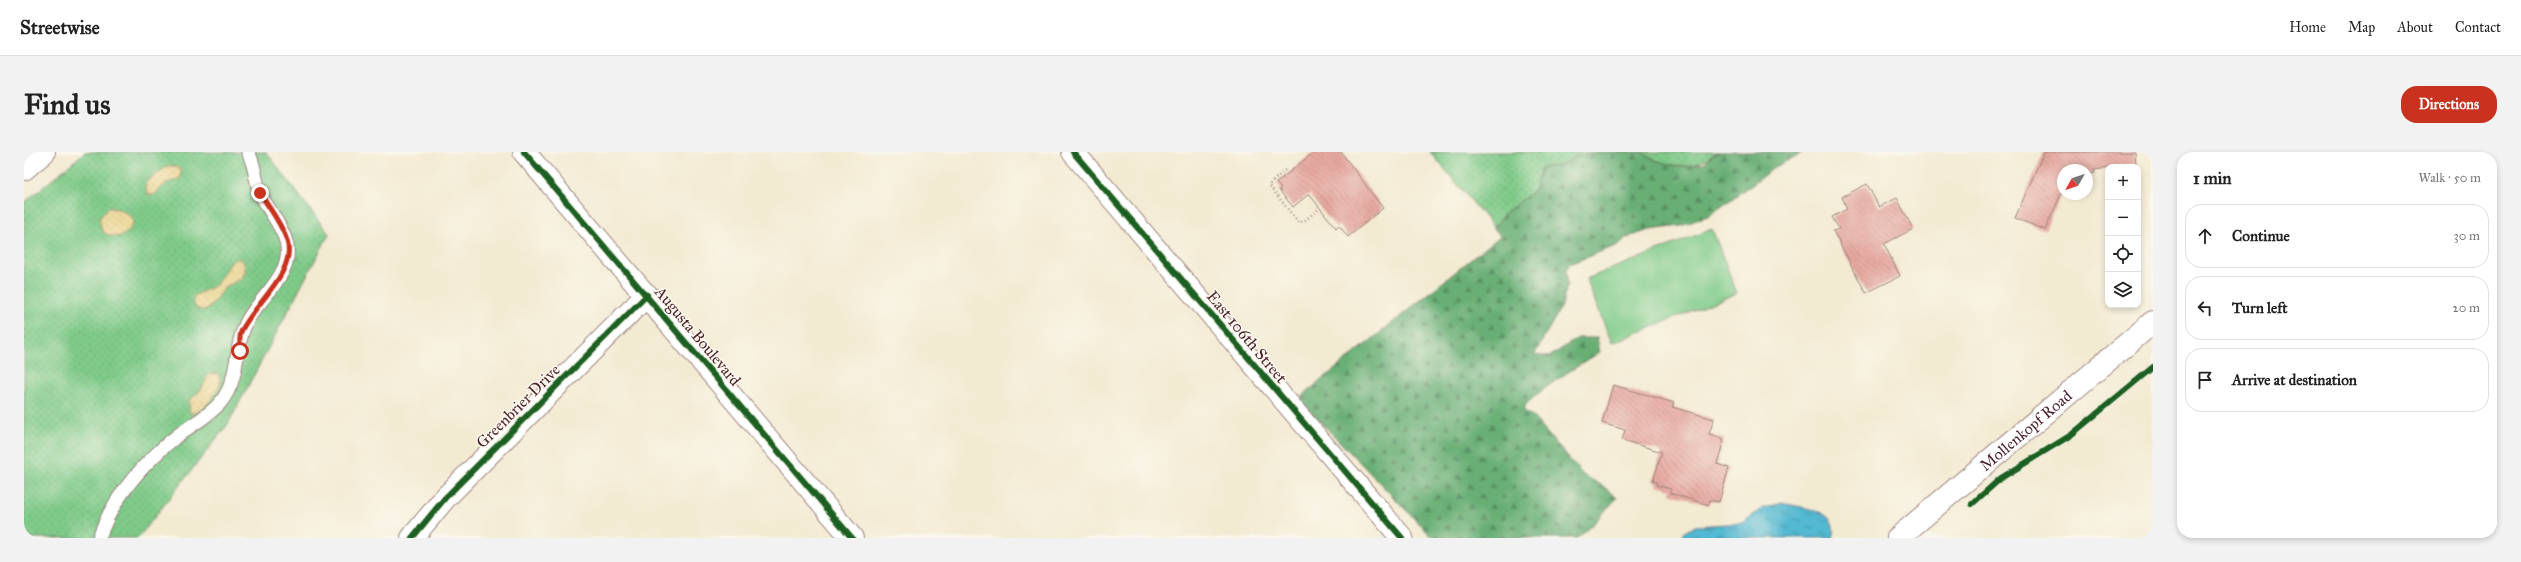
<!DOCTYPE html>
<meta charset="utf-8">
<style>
body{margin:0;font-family:"IM FELL Great Primer",serif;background:#f2f2f2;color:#222}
.controls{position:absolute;right:12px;top:12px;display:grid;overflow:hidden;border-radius:8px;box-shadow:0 2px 6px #0003}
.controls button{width:36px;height:36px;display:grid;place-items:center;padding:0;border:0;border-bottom:1px solid #e0e0e0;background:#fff;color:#222;font:20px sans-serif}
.compass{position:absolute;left:2033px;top:12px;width:36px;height:36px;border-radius:50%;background:#fff;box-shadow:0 2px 6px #0003;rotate:230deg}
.stop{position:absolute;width:12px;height:12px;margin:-9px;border:3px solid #c8321e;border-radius:50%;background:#fff}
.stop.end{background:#c8321e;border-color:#fff;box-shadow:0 1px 4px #0008}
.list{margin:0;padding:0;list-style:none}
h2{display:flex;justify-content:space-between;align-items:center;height:52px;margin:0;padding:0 16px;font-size:17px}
h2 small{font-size:13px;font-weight:400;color:#767676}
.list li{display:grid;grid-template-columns:26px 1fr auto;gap:12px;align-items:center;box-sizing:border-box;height:64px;margin:0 8px 8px;padding:0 8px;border:1px solid #e0e0e0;border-radius:16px}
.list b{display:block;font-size:15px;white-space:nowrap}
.list em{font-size:13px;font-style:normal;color:#767676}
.icon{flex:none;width:22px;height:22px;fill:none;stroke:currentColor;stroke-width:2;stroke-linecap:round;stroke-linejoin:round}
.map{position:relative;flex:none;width:2129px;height:386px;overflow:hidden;border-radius:16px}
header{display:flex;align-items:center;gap:24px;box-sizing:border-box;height:56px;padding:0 20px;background:#fff;border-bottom:1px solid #e0e0e0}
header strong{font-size:19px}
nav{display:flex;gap:22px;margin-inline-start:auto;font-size:14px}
.intro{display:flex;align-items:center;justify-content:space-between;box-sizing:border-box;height:96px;padding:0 24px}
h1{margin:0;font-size:28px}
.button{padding:10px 18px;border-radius:16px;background:#c8321e;color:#fff;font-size:14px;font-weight:700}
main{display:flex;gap:24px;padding:0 24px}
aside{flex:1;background:#fff;border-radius:16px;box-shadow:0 2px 6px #0003}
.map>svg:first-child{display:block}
.grass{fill:url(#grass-dots);stroke:#64745a}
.forest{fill:url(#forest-firs);stroke:#586650}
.sand{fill:url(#sand-dots);stroke:#9c7c64}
.pitch{fill:#7fca89;stroke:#64745a}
.water{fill:url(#water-ripples);stroke:#4e6c7e}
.building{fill:url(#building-back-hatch)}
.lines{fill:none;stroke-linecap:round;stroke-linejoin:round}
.service-casing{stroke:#9e847e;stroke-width:15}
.minor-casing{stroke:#9e847e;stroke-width:24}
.tertiary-casing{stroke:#9e847e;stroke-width:24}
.path{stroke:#9e847e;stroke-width:2.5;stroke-dasharray:1 3;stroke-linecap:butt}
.service{stroke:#fff;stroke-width:13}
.minor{stroke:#fff;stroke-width:22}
.tertiary{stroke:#fff;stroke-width:22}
.cycleway-casing{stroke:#fbf7ec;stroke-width:8}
.cycleway{stroke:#1b5e20;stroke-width:6}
.route{stroke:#c8321e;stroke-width:5}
.labels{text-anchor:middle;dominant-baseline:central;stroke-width:3;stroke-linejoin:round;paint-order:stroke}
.street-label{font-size:16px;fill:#4a1f2b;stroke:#fbf7ec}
</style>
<header>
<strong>Streetwise</strong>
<nav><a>Home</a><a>Map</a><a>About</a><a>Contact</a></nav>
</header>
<div class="intro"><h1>Find us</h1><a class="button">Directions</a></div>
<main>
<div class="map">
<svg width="2129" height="386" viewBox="0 0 2129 386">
<defs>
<pattern id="grass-dots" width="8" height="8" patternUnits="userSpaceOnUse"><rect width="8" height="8" fill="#7fca89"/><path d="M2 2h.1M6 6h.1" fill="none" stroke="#6fad76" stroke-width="1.8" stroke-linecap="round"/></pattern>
<pattern id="forest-firs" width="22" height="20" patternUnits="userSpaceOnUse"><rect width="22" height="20" fill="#67ae75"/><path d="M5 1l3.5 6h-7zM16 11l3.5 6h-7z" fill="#578d60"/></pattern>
<pattern id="sand-dots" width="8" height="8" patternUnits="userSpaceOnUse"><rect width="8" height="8" fill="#eeda9e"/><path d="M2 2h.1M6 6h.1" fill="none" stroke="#cebb88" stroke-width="1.8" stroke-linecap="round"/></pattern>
<pattern id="water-ripples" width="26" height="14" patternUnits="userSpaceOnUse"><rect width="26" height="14" fill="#53b8d1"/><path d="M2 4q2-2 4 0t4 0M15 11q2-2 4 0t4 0" fill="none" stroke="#4795aa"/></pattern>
<pattern id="building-back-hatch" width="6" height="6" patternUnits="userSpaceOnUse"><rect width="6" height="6" fill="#e7a9a0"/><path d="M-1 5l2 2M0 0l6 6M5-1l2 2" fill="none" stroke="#bd8983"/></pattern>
</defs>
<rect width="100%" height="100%" fill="#fbf7ec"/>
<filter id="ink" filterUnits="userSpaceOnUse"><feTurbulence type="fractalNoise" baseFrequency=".025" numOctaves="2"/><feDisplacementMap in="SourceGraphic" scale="8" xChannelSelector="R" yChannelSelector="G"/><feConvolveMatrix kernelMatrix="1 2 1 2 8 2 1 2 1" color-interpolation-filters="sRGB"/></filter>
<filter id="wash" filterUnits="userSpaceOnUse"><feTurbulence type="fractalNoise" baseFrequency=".012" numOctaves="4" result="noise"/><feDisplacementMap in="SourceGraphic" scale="16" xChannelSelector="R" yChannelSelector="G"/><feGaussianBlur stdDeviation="0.9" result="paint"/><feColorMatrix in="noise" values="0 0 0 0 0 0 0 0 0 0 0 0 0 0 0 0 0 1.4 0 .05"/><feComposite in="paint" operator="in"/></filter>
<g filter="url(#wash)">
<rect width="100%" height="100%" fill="#f3ead2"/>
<!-- grass -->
<g class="grass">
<polygon points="61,0 242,0 305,82 204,272 114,386 0,386 0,51"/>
<polygon points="1406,0 1579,0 1550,5 1538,13 1517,16 1510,38 1479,63 1470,76"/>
<path d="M1617 0H1693C1668 21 1643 16 1617 0Z"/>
</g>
<!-- forest -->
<path class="forest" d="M1579 0H1617L1630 8 1656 15 1680 11 1693 0H1780L1751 15 1686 63 1657 74 1626 78 1607 84 1592 94 1545 112 1542 120 1543 134 1538 153 1511 202 1525 205 1554 186H1573L1576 200C1561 210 1503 244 1499 258L1510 266 1559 323 1579 334 1593 346 1569 372 1553 386H1409L1274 247 1476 84 1470 76 1479 63 1510 38 1517 16 1538 13 1550 5Z"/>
<!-- sand -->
<g class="sand">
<polygon points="144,14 151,14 157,18 156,27 142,31 130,43 124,42 121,34 122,30"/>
<path d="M84 56C93 55 106 61 109 69 106 85 91 89 78 79L75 67Z"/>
<polygon points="212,107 216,107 221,113 221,120 218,126 201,135 186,155 179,158 172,156 169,149 170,144 192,133 206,111"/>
<path d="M190 221 194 222 197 228C195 240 179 262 166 261L165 249 177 238 184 223Z"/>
</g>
<!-- pitch -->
<polygon class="pitch" points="1688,77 1713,141 1588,191 1562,127"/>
<!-- water -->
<path class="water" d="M1758 351C1775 356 1818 356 1808 386H1656L1662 379 1671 374 1718 371 1739 356Z"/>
<g id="blocks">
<!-- building -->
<g class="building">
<polygon points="1290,0 1317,0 1359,56 1324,85 1315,73 1312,76 1285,42 1269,55 1255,38 1257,36 1252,31"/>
<polygon points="2020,0 2111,0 2112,12 2070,18 2071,21 2063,22 2063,18 2039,18 2039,38 2021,78 1991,66"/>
<polygon points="1843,32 1855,55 1873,46 1889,77 1860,92 1876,124 1842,141 1809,79 1815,77 1808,65 1823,57 1818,45"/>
<polygon points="1589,233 1650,251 1648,255 1690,267 1685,282 1700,287 1693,312 1705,316 1695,350 1686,348 1685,353 1646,341 1647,337 1632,333 1633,330 1629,329 1638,300 1598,288 1601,278 1578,271"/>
</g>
</g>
</g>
<g filter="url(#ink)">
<use href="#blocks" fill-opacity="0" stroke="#9e847e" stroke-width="1"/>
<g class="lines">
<!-- service casing -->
<g class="service-casing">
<path id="service" d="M75 386C88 347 117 314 148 288 163 275 183 266 196 251 217 226 209 195 223 169 233 151 249 138 258 120 275 89 248 67 236 41 231 28 231 12 224 0"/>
</g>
<!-- minor casing -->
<g class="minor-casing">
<g id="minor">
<polyline points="500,0 828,386"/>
<polyline points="0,17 20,0"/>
<polyline points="388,386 421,346 623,143"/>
</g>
</g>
<!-- tertiary casing -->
<g class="tertiary-casing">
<g id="tertiary">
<polyline points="1049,0 1378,386"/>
<path id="s1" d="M1874 386 2129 170"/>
</g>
</g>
<!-- path -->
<polyline class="path" points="1261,18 1245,33 1274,70 1280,69 1296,56"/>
<!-- service -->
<use href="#service" class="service"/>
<!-- minor -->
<use href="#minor" class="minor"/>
<!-- tertiary -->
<use href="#tertiary" class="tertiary"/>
<!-- cycleway casing -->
<g class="cycleway-casing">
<g id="cycleway">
<polyline points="500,0 828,386"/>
<polyline points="1049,0 1378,386"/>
<polyline points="1948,352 1977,326 2047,283 2129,215"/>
<polyline points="388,386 421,346 623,143"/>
</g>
</g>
<!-- cycleway -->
<use href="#cycleway" class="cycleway"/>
</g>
</g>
<g class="lines" filter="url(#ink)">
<!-- route -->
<path class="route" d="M216 199C216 193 215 186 217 180 228 154 273 120 263 89 258 72 245 56 236 41"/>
</g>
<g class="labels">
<!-- street labels -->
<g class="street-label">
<text transform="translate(674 184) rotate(50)">Augusta Boulevard</text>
<text transform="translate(1223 185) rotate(50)">East 106th Street</text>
<text transform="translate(494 254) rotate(-45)">Greenbrier Drive</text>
<text stroke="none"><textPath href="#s1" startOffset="167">Mollenkopf Road</textPath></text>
</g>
</g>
</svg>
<div class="controls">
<button>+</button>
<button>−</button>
<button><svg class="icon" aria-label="locate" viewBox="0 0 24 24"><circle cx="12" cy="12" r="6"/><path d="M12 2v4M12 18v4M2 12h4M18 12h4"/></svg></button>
<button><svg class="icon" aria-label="layers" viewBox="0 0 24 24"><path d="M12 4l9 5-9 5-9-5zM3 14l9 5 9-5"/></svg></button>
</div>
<svg class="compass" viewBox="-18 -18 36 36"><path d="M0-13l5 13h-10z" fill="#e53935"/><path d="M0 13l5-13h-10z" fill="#767676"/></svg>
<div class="stop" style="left:216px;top:199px"></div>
<div class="stop end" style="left:236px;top:41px"></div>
</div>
<aside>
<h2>1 min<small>Walk · 50 m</small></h2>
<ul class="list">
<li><svg class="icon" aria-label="ahead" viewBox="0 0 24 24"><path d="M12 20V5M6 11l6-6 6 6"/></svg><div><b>Continue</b></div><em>30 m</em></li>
<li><svg class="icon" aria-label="left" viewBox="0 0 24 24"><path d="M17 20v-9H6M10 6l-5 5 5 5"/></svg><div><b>Turn left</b></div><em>20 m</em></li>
<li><svg class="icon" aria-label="arrive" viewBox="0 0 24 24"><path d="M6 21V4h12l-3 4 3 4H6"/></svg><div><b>Arrive at destination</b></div></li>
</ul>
</aside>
</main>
